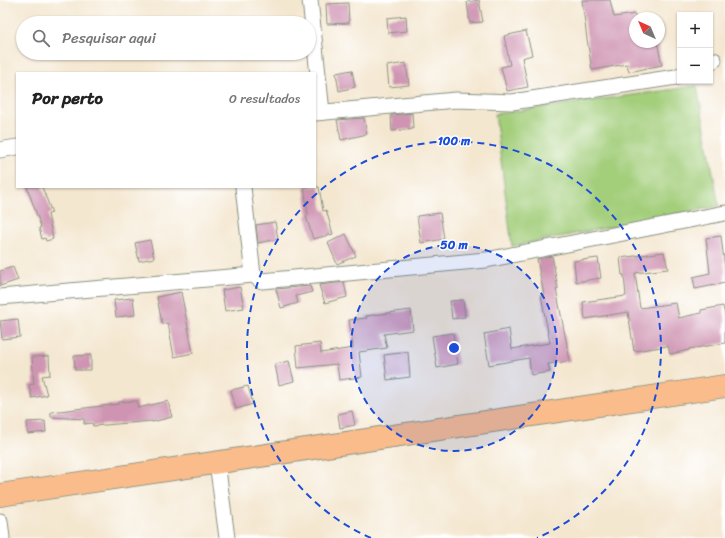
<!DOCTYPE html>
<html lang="pt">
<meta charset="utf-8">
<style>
body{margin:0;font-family:Sriracha,sans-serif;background:#f2f2f2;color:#222}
.controls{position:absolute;right:12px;top:12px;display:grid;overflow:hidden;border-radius:0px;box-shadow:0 1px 3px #0004}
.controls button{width:36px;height:36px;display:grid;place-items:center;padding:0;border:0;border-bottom:1px solid #e0e0e0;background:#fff;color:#222;font:20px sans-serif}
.compass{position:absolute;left:629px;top:12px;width:36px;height:36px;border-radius:50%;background:#fff;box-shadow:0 1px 3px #0004;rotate:316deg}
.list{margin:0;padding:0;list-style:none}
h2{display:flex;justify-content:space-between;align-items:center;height:52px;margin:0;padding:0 16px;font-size:17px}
h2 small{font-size:13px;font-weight:400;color:#767676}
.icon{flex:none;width:22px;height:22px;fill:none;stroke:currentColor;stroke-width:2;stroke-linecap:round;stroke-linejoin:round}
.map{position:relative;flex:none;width:725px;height:538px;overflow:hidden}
.search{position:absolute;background:#fff;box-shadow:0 1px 3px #0004;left:16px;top:16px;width:300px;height:44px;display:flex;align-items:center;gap:10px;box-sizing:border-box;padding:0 14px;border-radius:22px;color:#767676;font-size:15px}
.panel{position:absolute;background:#fff;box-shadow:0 1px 3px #0004;left:16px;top:72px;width:300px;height:116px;border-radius:0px}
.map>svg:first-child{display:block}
.green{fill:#a3ce7a;stroke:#618657}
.building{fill:#cf94b2}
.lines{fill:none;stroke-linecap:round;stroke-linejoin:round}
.minor-casing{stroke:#8a9282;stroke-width:17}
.trunk-casing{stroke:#8a9282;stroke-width:24}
.minor{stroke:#fff;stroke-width:15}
.trunk{stroke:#fabc8b;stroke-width:22}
.ring{fill:none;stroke:#1d4ed8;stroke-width:2;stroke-dasharray:7 5}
.centre{fill:#1d4ed8;stroke:#fff;stroke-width:2}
.ring-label{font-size:12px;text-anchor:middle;font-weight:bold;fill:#1d4ed8;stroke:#fff;stroke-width:3;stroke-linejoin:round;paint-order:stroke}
</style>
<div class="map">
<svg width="725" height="538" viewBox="0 0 725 538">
<rect width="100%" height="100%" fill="#fff"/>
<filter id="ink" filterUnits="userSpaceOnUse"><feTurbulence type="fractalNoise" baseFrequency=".025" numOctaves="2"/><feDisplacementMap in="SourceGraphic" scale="8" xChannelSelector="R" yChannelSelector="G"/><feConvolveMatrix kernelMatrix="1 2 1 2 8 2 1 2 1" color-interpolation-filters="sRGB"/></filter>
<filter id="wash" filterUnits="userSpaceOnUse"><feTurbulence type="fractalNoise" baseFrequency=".012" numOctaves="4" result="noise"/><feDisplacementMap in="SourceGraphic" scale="16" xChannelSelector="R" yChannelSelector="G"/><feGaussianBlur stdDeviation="0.9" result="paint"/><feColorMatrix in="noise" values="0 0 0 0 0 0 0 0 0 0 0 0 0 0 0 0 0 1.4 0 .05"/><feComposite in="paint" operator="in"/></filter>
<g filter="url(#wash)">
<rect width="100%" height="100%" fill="#f4e7d0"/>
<!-- green -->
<polygon class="green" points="697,86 719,206 512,246 495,114"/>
<g id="blocks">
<!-- building -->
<g class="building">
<polygon points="479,0 483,22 470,23 467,2"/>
<polygon points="582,0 610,0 614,17 635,14 635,42 657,42 662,65 629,72 627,64 592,70 587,39"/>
<polygon points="348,3 349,23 327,24 326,4"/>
<polygon points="406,16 407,31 388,33 387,18"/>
<polygon points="526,31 532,55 522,58 528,87 507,91 501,67 510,65 504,36"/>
<polygon points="406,63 409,85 389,87 387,66"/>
<polygon points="352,70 355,87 339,91 336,73"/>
<polygon points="412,113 413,129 392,131 391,115"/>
<polygon points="364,118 367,134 341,140 337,120"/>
<polygon points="27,187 42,187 52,213 48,214 53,239 46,241 45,238 42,239 39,228 41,227"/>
<polygon points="304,187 319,187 323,211 326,210 333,234 313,239 306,216 308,215"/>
<polygon points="440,213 444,239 421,243 417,216"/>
<polygon points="275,222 278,239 258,243 256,225"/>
<polygon points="346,234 356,256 337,264 328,243"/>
<polygon points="721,236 725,269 725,283 695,289 693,277 710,273 706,238"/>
<polygon points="150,240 154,258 139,261 135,243"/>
<polygon points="664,252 668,269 635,273 640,308 676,303 679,318 701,313 701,310 723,306 725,316 725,343 689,349 689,350 670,354 668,346 634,351 628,312 585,319 583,302 626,296 624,275 622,275 620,258"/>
<polygon points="552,256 558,289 556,289 570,361 548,364 550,372 531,375 529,358 489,365 484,334 509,329 512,349 550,343 541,295 544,295 537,259"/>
<polygon points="598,258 601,278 576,282 574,261"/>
<polygon points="13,267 18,280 0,286 0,271"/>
<polygon points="344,282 347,297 325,303 319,285"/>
<polygon points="310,286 312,292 296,296 298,303 281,308 276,289"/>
<polygon points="240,287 244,308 225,311 222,290"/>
<polygon points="181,292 193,353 174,357 168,323 162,324 157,297"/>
<polygon points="133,298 135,315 116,317 114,300"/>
<polygon points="463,300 465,317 452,319 450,301"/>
<polygon points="411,310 413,330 384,334 387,348 359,352 362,377 339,380 337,364 298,368 296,346 320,343 321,353 353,348 349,320 367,318 366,316"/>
<polygon points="18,319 20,337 2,339 0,321"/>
<polygon points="453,333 458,364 437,368 432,336"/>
<polygon points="408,352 410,377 387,380 384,355"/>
<polygon points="91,355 91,370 75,370 74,356"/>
<polygon points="49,356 50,375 42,376 47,395 32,398 29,385 34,384 32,357"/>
<polygon points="289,361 294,381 279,385 275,364"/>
<polygon points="248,386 253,404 236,409 231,390"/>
<polygon points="137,401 138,408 168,401 172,417 152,422 152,421 93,426 92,423 84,424 84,419 51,417 51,412 119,404 119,402"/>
<polygon points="352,411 355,425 340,428 338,414"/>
<polygon points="45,421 46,432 28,434 27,422"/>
</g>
</g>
</g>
<g filter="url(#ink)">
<use href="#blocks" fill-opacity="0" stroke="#8a9282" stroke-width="1"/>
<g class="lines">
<!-- minor casing -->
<g class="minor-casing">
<g id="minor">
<polyline points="310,0 322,112"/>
<polyline points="710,62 714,60"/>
<polyline points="315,113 456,100 512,102 676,77 680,75"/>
<polyline points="0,150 17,147"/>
<polyline points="243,187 253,275"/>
<polyline points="0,297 253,275 262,281 486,260 725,213"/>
<polyline points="217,462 227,538"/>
<polyline points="0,521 2,538"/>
</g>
</g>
<!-- trunk casing -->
<g class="trunk-casing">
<polyline id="trunk" points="0,495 725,386"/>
</g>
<!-- minor -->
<use href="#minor" class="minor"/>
<!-- trunk -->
<use href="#trunk" class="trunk"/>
</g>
</g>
<!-- distance rings -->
<circle cx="454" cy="348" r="103" fill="#1d4ed8" fill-opacity=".12"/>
<g class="ring">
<circle cx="454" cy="348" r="103"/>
<path d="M371 538A207 207 0 1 1 537 538"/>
</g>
<circle cx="454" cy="348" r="6" class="centre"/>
<g class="ring-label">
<text x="454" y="145">100 m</text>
<text x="454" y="249">50 m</text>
</g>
</svg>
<div class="controls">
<button>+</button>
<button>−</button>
</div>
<svg class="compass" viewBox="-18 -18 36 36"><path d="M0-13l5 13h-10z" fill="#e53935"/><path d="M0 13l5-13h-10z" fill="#767676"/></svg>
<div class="search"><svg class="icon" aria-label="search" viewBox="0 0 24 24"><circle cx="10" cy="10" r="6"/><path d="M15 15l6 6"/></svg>Pesquisar aqui</div>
<section class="panel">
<h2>Por perto<small>0 resultados</small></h2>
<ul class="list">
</ul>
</section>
</div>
